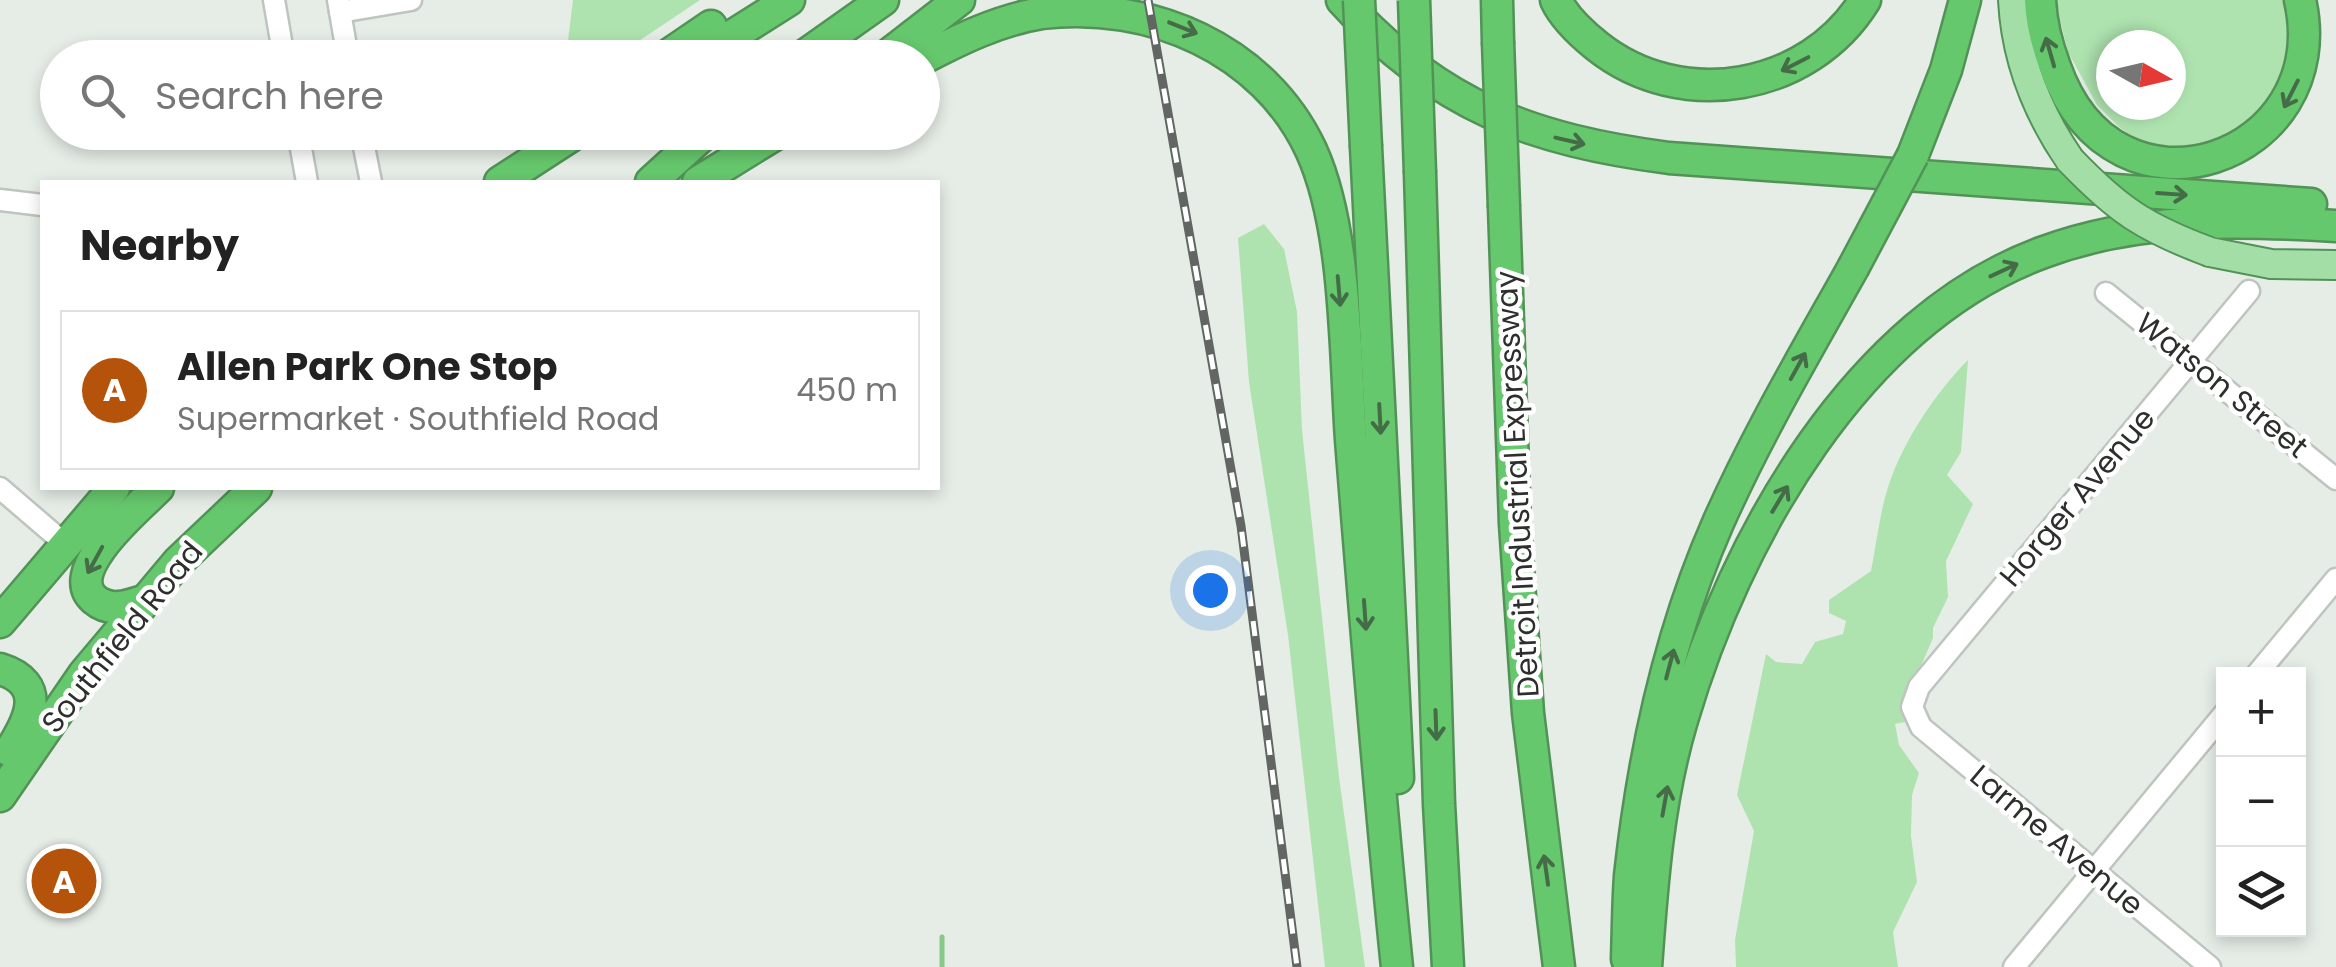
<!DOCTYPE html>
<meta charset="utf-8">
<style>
body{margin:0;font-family:Poppins,sans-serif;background:#f2f2f2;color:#222}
.controls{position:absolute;right:30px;bottom:30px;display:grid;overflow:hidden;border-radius:0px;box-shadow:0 5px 15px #0003}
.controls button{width:90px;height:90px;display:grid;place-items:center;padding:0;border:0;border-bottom:2px solid #e0e0e0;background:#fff;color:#222;font:50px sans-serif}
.compass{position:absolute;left:2096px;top:30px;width:90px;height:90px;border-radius:50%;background:#fff;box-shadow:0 5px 15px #0003;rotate:98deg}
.you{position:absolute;left:1210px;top:590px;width:35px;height:35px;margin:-25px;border:8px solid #fff;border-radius:50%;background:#1a73e8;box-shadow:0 0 0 15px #1a73e833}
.badge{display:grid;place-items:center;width:65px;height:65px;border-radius:50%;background:#b45309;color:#fff;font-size:32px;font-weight:700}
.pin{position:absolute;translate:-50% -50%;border:5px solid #fff;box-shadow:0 2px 10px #0006}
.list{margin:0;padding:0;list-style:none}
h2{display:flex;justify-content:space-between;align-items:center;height:130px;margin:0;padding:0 40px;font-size:42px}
h2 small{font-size:32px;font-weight:400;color:#767676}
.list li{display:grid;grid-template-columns:65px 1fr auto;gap:30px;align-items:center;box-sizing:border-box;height:160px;margin:0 20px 20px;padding:0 20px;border:2px solid #e0e0e0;border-radius:0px}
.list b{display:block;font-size:38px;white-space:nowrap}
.list p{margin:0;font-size:32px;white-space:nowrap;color:#767676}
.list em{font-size:32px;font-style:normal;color:#767676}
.icon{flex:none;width:55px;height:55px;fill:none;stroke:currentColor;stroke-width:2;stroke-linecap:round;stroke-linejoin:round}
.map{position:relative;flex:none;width:2336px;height:967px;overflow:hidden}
.search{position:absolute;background:#fff;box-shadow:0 5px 15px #0003;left:40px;top:40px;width:900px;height:110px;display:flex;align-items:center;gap:25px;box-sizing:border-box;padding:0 35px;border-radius:55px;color:#767676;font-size:38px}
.panel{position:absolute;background:#fff;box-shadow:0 5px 15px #0003;left:40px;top:180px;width:900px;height:310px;border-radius:0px}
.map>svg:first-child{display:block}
.green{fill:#aee3af;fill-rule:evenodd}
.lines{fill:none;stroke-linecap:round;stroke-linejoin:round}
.stream{stroke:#85c887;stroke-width:5}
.minor-casing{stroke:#bec4be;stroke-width:25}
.major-casing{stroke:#529257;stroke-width:32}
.highway-casing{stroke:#529257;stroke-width:35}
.minor{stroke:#fff;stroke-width:20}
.major{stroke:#a3dea7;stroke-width:28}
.highway{stroke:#66c86d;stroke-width:30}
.rail-casing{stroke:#626662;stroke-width:9}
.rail{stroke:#fff;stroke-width:5;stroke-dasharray:15;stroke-linecap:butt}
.major-bridge-casing{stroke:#529257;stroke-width:32;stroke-linecap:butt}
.highway-bridge-casing{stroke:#529257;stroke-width:35;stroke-linecap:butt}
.major-bridge{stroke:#a3dea7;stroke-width:28}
.highway-bridge{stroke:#66c86d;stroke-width:30}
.oneway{stroke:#446c47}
.labels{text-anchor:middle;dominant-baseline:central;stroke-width:9;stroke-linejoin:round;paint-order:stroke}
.street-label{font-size:30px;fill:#2d2f2d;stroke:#fff}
</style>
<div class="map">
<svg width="2336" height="967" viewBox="0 0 2336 967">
<rect width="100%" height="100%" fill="#e6ede6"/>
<!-- green -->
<g class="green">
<polygon points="573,0 700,0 615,57 566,57"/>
<path d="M2055 0H2286L2288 74 2247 132 2185 153 2142 142 2120 128 2097 105 2068 52ZM2111 45H2171V105H2111Z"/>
<polygon points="1264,224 1284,249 1297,312 1302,430 1339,777 1365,967 1325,967 1288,635 1249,382 1238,238"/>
<path d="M1968 360 1961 452 1947 475 1973 504 1946 561 1948 597 1933 628V638L1904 705 1905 722 1895 724 1899 745 1919 773 1912 795 1911 836 1917 882 1893 932 1898 967H1736L1735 940 1754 831 1737 795 1766 654 1776 662 1802 664 1815 642 1843 634 1846 621 1829 613V600L1871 571C1876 546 1879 519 1886 494 1899 447 1934 394 1968 360Z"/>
</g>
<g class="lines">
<!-- stream -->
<polyline class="stream" points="942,937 942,967"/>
<!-- minor casing -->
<g class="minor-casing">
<g id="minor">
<polyline points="274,0 284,58"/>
<polyline points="338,0 348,58"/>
<polyline points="340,12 411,0"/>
<polyline points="298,132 307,182"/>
<polyline points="361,132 371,182"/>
<polyline points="0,200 42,205"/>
<polyline points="2106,293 2336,479"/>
<polyline points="0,488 64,543"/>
<polyline points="2257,674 2336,579"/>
<polyline points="2014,967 2224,714"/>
<polyline points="2210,967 1921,727 1912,707 1919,687 2249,291"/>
</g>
</g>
<!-- major casing -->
<g class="major-casing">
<g id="major">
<path d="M2013 0C2016 59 2037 112 2070 160"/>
<polyline points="2210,252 2271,264 2336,265"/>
</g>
</g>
<!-- highway casing -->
<g class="highway-casing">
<g id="highway">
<path d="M1342 0C1437 106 1532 140 1669 158L2311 204"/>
<polyline points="1497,0 1498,42"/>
<path d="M1556 0C1564 17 1582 34 1597 46 1681 113 1809 91 1865 0"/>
<path d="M2040 0C2041 22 2047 46 2055 67 2115 238 2336 159 2300 0"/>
<polyline points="664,58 711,26"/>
<polyline points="697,58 789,0"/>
<polyline points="801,58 883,0"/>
<polyline points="884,58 959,0"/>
<path d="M922 59C960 39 999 20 1042 13 1150 0 1264 49 1311 150 1347 228 1345 354 1351 440 1365 616 1379 792 1397 967"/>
<polyline points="1366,147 1398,778"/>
<polyline points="1913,155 1946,70 1965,0"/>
<polyline points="1420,173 1439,804 1448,967"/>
<polyline points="500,182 577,132"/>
<polyline points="651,182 706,132"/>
<polyline points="698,182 779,132"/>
<polyline points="1504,207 1515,524 1528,713 1559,967"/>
<path d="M146 600C128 606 110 613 94 599 62 570 139 507 158 488"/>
<polyline points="0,622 114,488"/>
<path d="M0 669C48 684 30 720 10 751"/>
<polyline points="0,796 84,674 178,562 256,488"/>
<path d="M1627 959C1628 931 1628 903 1630 876 1643 756 1669 634 1718 523 1757 435 1806 352 1853 268"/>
<path d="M1646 967C1652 884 1658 800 1682 720 1735 539 1857 320 2044 252 2138 217 2238 220 2336 226"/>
</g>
</g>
<!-- minor -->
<use href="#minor" class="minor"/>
<!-- major -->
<use href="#major" class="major"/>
<!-- highway -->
<use href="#highway" class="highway"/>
<!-- rail casing -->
<g class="rail-casing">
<polyline id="rail" points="1148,0 1241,526 1297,967"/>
</g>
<!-- rail -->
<use href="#rail" class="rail"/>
<!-- major-bridge casing -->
<g class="major-bridge-casing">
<path id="major-bridge" d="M2070 160C2118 210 2145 228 2210 252"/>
</g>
<!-- highway-bridge casing -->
<g class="highway-bridge-casing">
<g id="highway-bridge">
<polyline points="1359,0 1366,147"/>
<polyline points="1414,0 1420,173"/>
<polyline points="1498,42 1504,207"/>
<polyline points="1853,268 1913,155"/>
</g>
</g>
<!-- major-bridge -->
<use href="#major-bridge" class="major-bridge"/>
<!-- highway-bridge -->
<use href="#highway-bridge" class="highway-bridge"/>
</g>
<!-- one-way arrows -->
<defs><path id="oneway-shaft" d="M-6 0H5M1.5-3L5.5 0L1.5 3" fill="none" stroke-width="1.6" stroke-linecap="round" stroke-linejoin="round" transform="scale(2.5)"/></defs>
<g class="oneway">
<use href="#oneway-shaft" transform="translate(1183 28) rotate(22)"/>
<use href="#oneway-shaft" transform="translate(2050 52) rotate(-106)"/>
<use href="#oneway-shaft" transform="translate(1795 64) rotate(153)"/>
<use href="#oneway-shaft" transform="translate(2291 94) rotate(117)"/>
<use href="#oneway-shaft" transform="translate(1570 141) rotate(13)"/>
<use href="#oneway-shaft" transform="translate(2172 194) rotate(4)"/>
<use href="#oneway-shaft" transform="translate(2004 270) rotate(-25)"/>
<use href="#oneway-shaft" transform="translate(1339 291) rotate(85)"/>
<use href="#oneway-shaft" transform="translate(1798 366) rotate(-61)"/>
<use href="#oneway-shaft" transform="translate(1380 419) rotate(87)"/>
<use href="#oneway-shaft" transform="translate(1780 499) rotate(-59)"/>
<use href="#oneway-shaft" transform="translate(95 560) rotate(119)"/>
<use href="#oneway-shaft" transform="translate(1365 615) rotate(86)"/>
<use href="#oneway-shaft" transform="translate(1670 664) rotate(-75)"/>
<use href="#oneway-shaft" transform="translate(1436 725) rotate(88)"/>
<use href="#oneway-shaft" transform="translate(1665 801) rotate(-80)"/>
<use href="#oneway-shaft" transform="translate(1546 870) rotate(-98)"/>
</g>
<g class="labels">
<!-- street labels -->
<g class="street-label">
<text transform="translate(2222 385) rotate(39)">Watson Street</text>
<text transform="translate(1517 484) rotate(-93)">Detroit Industrial Expressway</text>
<text transform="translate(2077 497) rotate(-50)">Horger Avenue</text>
<text transform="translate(122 637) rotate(-51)">Southfield Road</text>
<text transform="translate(2057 840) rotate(40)">Larme Avenue</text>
</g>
</g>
</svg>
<div class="controls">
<button>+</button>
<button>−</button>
<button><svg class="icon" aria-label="layers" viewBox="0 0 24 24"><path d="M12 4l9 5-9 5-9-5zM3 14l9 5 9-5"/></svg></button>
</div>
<svg class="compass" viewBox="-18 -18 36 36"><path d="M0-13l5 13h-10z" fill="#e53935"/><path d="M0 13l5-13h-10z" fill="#767676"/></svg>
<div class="you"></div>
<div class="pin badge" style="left:64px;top:881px">A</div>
<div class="search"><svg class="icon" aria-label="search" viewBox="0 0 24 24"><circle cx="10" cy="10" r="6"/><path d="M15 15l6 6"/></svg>Search here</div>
<section class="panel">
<h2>Nearby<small></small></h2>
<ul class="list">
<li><span class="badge">A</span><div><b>Allen Park One Stop</b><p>Supermarket · Southfield Road</p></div><em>450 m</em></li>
</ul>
</section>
</div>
